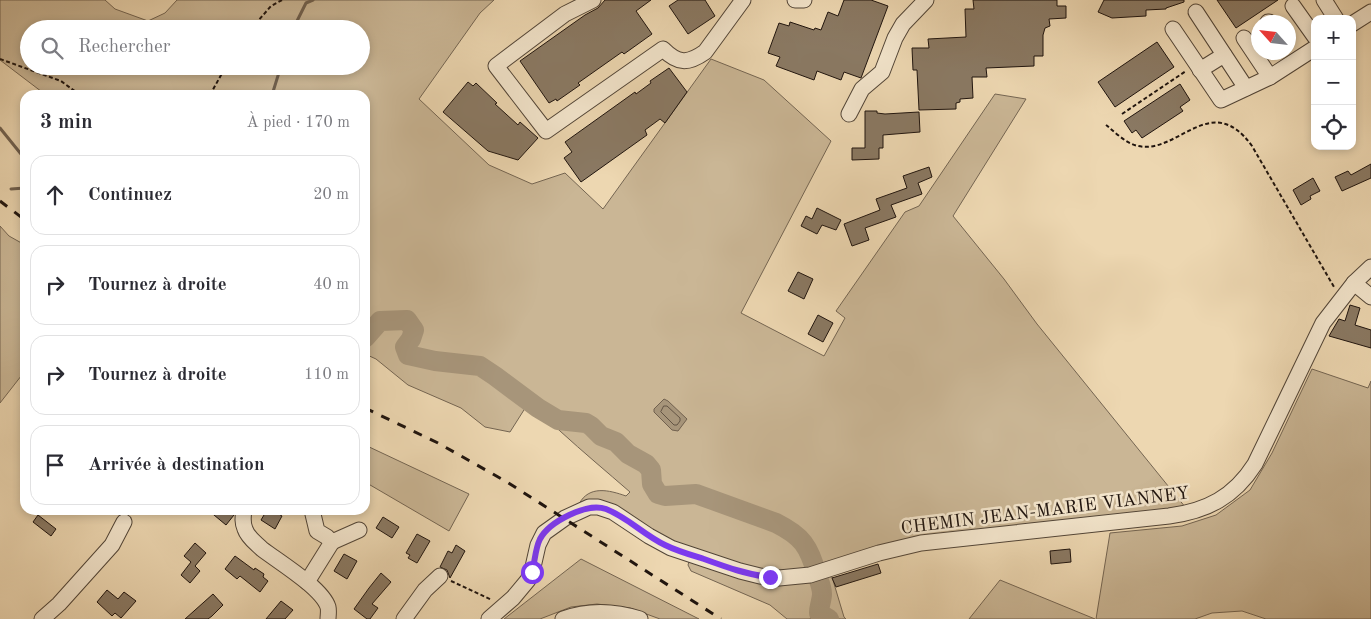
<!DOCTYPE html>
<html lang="fr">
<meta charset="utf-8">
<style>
body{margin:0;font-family:"Old Standard TT",serif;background:#f7f7f7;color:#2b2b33}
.controls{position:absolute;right:15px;top:15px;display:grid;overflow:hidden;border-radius:10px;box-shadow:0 2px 8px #0003}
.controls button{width:45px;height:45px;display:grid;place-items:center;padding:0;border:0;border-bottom:1px solid #e1e1e2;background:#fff;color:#2b2b33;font:25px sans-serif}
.compass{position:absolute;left:1251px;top:15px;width:45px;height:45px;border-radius:50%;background:#fff;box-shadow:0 2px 8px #0003;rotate:297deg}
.stop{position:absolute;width:15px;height:15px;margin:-11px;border:4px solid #7c3aed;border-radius:50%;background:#fff}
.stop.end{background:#7c3aed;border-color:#fff;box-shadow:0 1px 5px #0008}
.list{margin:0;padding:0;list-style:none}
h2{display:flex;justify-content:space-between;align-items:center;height:65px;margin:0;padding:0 20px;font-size:21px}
h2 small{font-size:16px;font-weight:400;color:#7c7c81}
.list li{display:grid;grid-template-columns:32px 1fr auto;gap:15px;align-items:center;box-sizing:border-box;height:80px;margin:0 10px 10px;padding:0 10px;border:1px solid #e1e1e2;border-radius:15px}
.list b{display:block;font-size:19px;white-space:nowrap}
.list em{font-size:16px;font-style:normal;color:#7c7c81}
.icon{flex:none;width:28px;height:28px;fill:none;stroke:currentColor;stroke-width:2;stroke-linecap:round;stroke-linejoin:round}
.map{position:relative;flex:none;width:1371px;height:619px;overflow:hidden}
.search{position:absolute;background:#fff;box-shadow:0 2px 8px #0003;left:20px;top:20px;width:350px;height:55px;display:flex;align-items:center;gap:12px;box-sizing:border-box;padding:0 18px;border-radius:28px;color:#7c7c81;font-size:19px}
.panel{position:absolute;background:#fff;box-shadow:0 2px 8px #0003;left:20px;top:90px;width:350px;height:425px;border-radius:15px}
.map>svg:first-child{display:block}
.green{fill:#cab695;stroke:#746552;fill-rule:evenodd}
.water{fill:#a7957a;stroke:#71614f}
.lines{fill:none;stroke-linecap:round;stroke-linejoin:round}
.shore{stroke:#635444;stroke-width:1}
.stream{stroke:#71614f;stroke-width:3}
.river{stroke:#a7957a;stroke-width:20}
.building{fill:#8a7963;stroke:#1f140e}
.minor-casing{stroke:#524537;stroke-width:17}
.path{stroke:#1f140e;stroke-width:2;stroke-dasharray:4 2.5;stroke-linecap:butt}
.minor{stroke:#f3e5cc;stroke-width:15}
.rail{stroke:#1f140e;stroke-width:3;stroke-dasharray:9 9;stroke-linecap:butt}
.route{stroke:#7c3aed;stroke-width:6}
.labels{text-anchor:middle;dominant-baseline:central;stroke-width:5;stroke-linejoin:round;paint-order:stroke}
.street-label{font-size:18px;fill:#1f140e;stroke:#f3e5cc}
</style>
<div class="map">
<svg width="1371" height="619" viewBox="0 0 1371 619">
<rect width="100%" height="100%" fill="#edd7b1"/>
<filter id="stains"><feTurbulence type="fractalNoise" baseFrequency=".004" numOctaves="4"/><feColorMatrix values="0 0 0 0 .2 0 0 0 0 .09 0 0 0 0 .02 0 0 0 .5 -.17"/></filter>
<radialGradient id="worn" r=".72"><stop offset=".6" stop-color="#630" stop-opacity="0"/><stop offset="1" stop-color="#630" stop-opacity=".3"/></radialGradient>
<!-- green -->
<g class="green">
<path d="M0 0H105L115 9 148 21 165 13 177 0H494L480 13 419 99 489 165 532 184 565 173 603 209 711 59 764 80 831 141 741 313 824 356 845 318 836 311 905 212 919 206 995 94 1026 99 953 216 1004 279 1037 324 1190 513 921 543 818 575 832 577 844 617 846 619C835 619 820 619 816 610L810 619H787L770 605 691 571 688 565 691 555 579 504C589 485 609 490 626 496L630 492C607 472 583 452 560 431 549 422 541 410 529 402L510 432 485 427 461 408 408 385 376 359 365 354V95H46L0 60ZM29 29H361V66H29Z"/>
<polygon points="0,226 9,236 25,245 25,371 0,403"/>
<polygon points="1312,369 1368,388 1371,381 1371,619 1266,619 1242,611 1212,613 1195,619 1096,619 1110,533 1182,526 1216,515 1250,490 1272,453"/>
<polygon points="365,445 469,494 449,531 365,482"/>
<polygon points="581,559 699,619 660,619 630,608 597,604 571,607 540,619 504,619"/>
<polygon points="1000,580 1095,619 969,619"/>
</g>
<!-- water -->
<polygon class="water" points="664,399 668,401 687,419 678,431 672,430 654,412 654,409"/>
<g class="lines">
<!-- shore -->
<polygon class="shore" points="664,406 667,406 680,418 680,421 677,425 674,425 661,412"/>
<!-- stream -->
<g class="stream">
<polyline points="293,29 306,3 313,0"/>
<polyline points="272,95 281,66"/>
<polyline points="0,128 25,159"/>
<polyline points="11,189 25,188"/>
</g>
<!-- river -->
<path class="river" d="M365 338 380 321 407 320 414 330 411 339 405 347 408 355 435 361 480 366 495 376 538 408 558 420 586 423 591 426 601 436 616 442 628 454 646 464 651 470 652 484 658 494 665 496 696 494 776 523C802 536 809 546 817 575 819 581 822 587 822 594 822 600 819 606 819 613L829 619"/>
</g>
<!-- building -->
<g class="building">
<polygon points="605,0 651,0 636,11 652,34 624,54 622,52 578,83 580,85 557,101 556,99 549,103 520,61 585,15 598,8"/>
<polygon points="678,0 705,0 715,16 688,34 669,6"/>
<polygon points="844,0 871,0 888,6 861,78 844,72 841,80 817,71 814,80 776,66 780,57 768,53 779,23 789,26 790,22 814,30 815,28 821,30 828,12 838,16"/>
<polygon points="973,0 1057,0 1057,6 1066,6 1066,18 1049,19 1050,26 1045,28 1043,35 1043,56 1034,56 1034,66 986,68 987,77 972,77 973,98 960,99 960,102 956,103 956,109 919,110 917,70 913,70 912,48 929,48 928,39 966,37 965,9 974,9"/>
<polygon points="1104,0 1184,0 1184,2 1166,8 1166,9 1146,10 1146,16 1112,18 1098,12"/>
<polygon points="1217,0 1278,0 1236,28"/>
<polygon points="1157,42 1174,67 1115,107 1098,82"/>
<polygon points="669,68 687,92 665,123 660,119 645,130 647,135 581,182 564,158 572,152 565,142 635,92 636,94 651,83 650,81"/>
<polygon points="468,82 473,86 476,83 497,103 495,104 518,125 520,122 538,138 518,160 488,151 443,112"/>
<polygon points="1180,84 1190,100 1180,107 1183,111 1142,138 1136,130 1132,133 1124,121"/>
<polygon points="865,111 877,111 877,113 885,114 919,112 920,132 883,135 883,148 879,148 879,159 852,160 852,148 865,148"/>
<polygon points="1371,164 1371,178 1342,191 1335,177 1348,171 1351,175"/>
<polygon points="929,167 932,177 918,183 922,194 891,205 896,217 865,228 869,240 852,246 844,224 880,210 876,199 907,188 903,176"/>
<polygon points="1313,178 1320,191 1310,196 1311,199 1301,205 1293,190"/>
<polygon points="817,208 841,220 836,230 822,225 817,234 801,226 806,216 812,219"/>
<polygon points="798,272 813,279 804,299 788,291"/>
<polygon points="1350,305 1360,308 1355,325 1371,330 1371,348 1329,336 1339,319 1345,321"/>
<polygon points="818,315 833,323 823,342 808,334"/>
<polygon points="208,510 235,510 234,515 226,525"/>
<polygon points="267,510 279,510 277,513 282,516 275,529 261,520"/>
<polygon points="38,515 56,529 51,536 33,522"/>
<polygon points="383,517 399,527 392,538 376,528"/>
<polygon points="417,534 430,541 417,563 408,558 410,555 406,553"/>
<polygon points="195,543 206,553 195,566 200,571 190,583 181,575 191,562 184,556"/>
<polygon points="456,545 465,551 450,578 447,570 440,567 448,551 452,553"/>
<polygon points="1070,549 1071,562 1051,564 1050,551"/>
<polygon points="344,554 357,561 347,579 334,571"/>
<polygon points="235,556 254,570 255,568 264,574 263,577 268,581 260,592 240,576 237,579 225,569"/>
<polygon points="878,564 881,573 836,587 832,578"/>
<polygon points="381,573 391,582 372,604 378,608 370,619 367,619 354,609 369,588"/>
<polygon points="107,590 118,599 124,592 136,601 121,618 115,613 112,616 97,602"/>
<polygon points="213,594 223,605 212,616 208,619 185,619"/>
<polygon points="281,601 293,610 285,619 266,619"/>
</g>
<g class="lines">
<!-- minor casing -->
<g class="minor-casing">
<g id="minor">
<path d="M593 0 565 14 496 66 546 131 663 49C678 64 688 64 705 52L743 0"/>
<polyline points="795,0 804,0"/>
<polyline points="1324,0 1336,19"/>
<polyline points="1293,6 1315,37"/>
<polyline points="1196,12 1246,88"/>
<polyline points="1268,22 1269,22"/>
<polyline points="1352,24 1371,12"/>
<polyline points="1173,29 1221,100 1270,77 1315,48"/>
<polyline points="1244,38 1270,77"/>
<polyline points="1200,70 1224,55"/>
<polyline points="849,114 862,89 882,72 895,38 903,24 926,0"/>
<polyline points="1354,283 1371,297"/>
<path d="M244 510C243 517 242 522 245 529 248 538 256 543 262 549 279 562 322 588 328 607 329 611 328 616 328 619"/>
<polyline points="312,510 317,531 327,537 332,542 359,530"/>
<polyline points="307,582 332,542"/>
<polyline points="42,619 59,604 112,545 124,522"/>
<polyline points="404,619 425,590 440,576"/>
<path d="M489 619 513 598 528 580 533 567 538 545 544 533 565 518 589 507H598L613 512 649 536 671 548 740 571 760 576 779 578 810 575 879 553 921 543 1169 516C1207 511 1234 497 1255 464L1323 323 1354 283 1371 267"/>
<path d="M563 619C588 610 615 611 640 619"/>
</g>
</g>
<!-- path -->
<g class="path">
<polyline points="251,29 271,6 282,0"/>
<polyline points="0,59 61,81 80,95"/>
<polyline points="210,95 226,66"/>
<polyline points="1122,114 1186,71"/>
<path d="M1106 125C1115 132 1125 143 1138 146 1178 155 1211 89 1252 146L1334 287"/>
<polyline points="451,581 492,600"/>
</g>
<!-- minor -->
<use href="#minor" class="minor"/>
<!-- rail -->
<g class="rail">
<polyline points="0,201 25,220"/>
<polyline points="365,408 438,443 507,482 721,619"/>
</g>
</g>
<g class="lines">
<!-- route -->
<path class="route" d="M532 572C535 562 535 549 540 539 549 522 587 502 606 509 627 517 644 535 665 545 677 551 691 555 704 559 726 567 748 575 770 577"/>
</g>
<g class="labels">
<!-- street labels -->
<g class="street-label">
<text transform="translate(1045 511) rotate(-7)">CHEMIN JEAN-MARIE VIANNEY</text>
</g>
</g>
<rect width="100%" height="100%" filter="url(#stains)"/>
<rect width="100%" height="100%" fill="url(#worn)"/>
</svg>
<div class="controls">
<button>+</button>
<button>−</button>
<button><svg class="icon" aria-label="locate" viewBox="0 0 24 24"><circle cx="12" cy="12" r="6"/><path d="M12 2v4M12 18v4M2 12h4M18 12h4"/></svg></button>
</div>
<svg class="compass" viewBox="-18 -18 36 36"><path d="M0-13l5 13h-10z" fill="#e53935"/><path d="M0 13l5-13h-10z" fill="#7c7c81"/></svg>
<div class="stop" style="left:532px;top:572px"></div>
<div class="stop end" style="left:770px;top:577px"></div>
<div class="search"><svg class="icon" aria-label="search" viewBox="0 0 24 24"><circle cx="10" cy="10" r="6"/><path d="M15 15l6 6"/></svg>Rechercher</div>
<section class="panel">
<h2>3 min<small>À pied · 170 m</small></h2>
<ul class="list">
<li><svg class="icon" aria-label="ahead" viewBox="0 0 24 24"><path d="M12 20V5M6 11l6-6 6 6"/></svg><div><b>Continuez</b></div><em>20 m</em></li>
<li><svg class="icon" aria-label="right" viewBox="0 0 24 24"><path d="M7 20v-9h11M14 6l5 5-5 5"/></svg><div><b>Tournez à droite</b></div><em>40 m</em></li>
<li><svg class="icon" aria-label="right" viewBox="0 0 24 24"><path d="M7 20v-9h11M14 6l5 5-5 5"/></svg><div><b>Tournez à droite</b></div><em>110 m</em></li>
<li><svg class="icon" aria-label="arrive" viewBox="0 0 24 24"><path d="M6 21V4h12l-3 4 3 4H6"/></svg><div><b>Arrivée à destination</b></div></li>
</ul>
</section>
</div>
